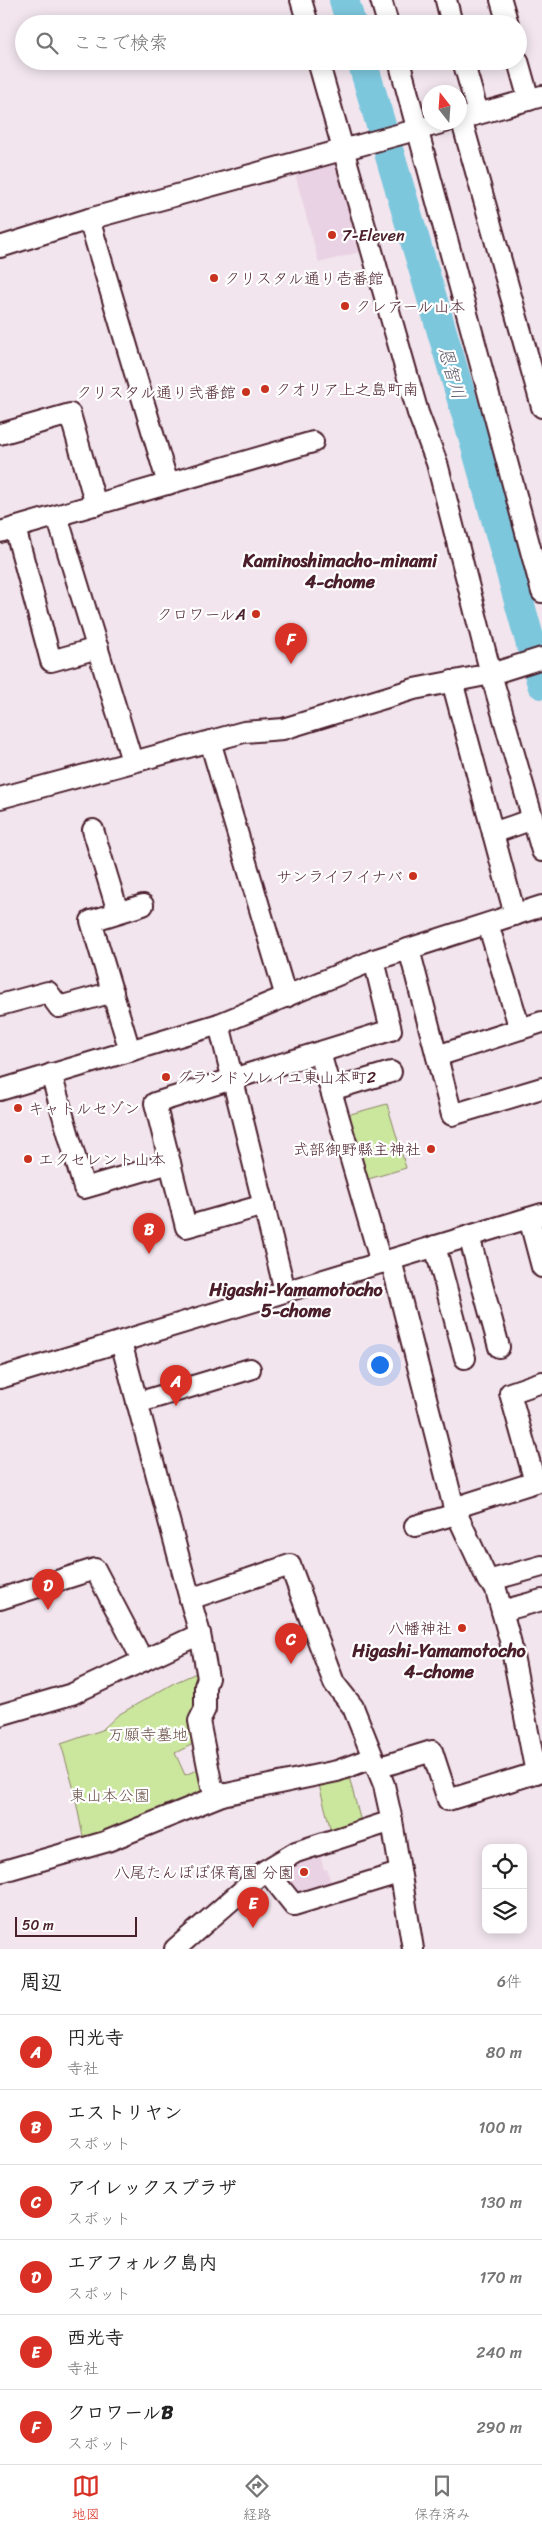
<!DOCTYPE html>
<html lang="ja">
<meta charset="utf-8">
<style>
body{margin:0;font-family:Sriracha,"Klee One",sans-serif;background:#f2f2f2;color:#222}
.controls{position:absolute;right:15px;bottom:15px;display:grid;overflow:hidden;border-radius:10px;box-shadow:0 2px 12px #0003}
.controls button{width:45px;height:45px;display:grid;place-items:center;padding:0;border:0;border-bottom:1px solid #e0e0e0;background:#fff;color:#222;font:25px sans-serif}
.compass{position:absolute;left:422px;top:85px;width:45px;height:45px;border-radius:50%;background:#fff;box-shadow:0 2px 12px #0003;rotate:343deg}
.scale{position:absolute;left:15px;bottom:12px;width:122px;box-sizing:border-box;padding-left:5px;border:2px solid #4a1f2b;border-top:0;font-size:14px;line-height:18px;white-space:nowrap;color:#4a1f2b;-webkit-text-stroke:4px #fff;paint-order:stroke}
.you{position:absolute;left:379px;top:1364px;width:18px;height:18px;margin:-12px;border:4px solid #fff;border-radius:50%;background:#1a73e8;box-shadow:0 0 0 8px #1a73e833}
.badge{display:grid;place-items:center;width:32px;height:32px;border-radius:50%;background:#d93025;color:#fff;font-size:16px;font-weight:700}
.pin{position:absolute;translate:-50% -41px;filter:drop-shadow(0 1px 2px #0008)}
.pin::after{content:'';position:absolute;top:26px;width:18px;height:15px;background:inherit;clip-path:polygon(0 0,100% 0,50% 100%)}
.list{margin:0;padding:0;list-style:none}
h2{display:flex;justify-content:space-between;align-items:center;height:65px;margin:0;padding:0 20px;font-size:21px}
h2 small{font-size:16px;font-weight:400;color:#767676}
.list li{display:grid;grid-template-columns:32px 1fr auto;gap:15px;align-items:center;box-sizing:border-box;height:75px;padding:0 20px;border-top:1px solid #e0e0e0}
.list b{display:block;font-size:19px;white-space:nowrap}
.list p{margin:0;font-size:16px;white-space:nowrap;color:#767676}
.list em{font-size:16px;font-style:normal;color:#767676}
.icon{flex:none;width:28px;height:28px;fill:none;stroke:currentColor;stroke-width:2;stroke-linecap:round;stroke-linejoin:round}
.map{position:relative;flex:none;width:542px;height:1949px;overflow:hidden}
.search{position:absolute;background:#fff;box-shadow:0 2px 12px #0003;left:15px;right:15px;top:15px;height:55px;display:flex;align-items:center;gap:12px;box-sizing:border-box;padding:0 18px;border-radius:28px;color:#767676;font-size:19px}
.sheet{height:515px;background:#fff}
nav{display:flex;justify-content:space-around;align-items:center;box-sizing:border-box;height:70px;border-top:1px solid #e0e0e0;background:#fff;font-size:14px;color:#767676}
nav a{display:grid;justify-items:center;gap:2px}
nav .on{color:#d93025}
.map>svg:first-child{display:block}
.built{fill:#e9d2e3}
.green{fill:#cbe79e;stroke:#8a8364}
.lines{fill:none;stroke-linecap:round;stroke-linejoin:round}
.river{stroke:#7dc7dd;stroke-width:30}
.minor-casing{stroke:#4a1f2b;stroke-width:24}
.minor{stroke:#fff;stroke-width:20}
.poi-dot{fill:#c8321e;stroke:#fff;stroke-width:2}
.labels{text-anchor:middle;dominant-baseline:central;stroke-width:4.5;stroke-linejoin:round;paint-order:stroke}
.poi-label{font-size:16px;fill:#4a1f2b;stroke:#fff;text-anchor:start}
.park-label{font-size:16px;fill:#6a5148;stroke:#fff}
.water-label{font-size:18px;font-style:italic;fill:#5c5a69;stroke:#fff}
.neighbourhood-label{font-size:18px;font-weight:bold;fill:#4a1f2b;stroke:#fff}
</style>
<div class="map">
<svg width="542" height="1949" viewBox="0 0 542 1949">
<rect width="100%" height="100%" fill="#f2e5ee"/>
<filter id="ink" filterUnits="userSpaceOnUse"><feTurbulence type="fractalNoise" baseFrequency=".02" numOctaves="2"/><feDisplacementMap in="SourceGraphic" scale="10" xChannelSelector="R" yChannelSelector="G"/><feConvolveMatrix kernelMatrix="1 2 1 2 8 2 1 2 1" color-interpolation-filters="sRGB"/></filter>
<g filter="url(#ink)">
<!-- built -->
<g class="built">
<polygon points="342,161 367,250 319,263 295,174"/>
<polygon points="318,1848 324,1870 327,1869 332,1887 296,1895 280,1874 280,1866"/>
</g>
<!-- green -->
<g class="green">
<polygon points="387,1104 406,1168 365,1180 347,1115"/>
<polygon points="203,1670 199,1741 175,1753 185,1775 204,1767 210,1793 84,1842 73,1786 61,1744 102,1730 118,1715 174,1683"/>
<polygon points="348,1773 362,1826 332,1835 318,1781"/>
</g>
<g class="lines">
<!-- river -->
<g class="river">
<polyline points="344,0 351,24"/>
<polyline points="362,61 476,447 542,684"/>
</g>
<!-- minor casing -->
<g class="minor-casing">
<g id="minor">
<polyline points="301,0 308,24"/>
<polyline points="381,0 388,24"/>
<polyline points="446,0 452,24"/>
<polyline points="501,0 508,24"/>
<polyline points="318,61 418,413 437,463 491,674 542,851"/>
<polyline points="399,61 542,592"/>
<polyline points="463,61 478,113"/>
<polyline points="518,61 529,100"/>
<polyline points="461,118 542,407"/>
<polyline points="460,119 542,96"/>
<polyline points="89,219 168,484"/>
<polyline points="0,247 89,219 445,122"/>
<polyline points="0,434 70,414 96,505"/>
<polyline points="57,516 132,761"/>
<polyline points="15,528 51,661 98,648"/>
<polyline points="0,532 313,442"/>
<polyline points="452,681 515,915"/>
<polyline points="210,741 286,997"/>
<polyline points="0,798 244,732 283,729 414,689 491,674 542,658"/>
<polyline points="93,830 118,912"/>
<polyline points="493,833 533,819"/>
<polyline points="488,924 520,1029"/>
<polyline points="409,949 452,1115 542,1088"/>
<polyline points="0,1005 48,992 59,1007 113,992"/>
<polyline points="219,1024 285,1291"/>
<polyline points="130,1051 91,921 143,905"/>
<polyline points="320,1053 381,1263"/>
<polyline points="437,1056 542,1022"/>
<polyline points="51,1074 84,1188 170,1163"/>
<polyline points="0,1090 219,1024 374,960 542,906"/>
<polyline points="331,1090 391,1072"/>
<polyline points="264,1205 186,1227 155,1103 391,1030 374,960"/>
<polyline points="529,1218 542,1267"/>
<polyline points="469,1236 499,1347"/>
<polyline points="435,1246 465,1358"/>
<polyline points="391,1260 454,1508 488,1581 542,1566"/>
<polyline points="121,1342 190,1599 290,1565 334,1683 353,1707 384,1785 392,1821 413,1949"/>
<polyline points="0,1378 542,1214"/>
<polyline points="137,1403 250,1369"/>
<polyline points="535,1482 510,1393 542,1382"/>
<polyline points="454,1508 542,1480"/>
<polyline points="415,1526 456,1514"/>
<polyline points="493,1579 510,1640 536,1773"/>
<polyline points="0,1599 95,1569 143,1661"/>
<polyline points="502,1611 542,1600"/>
<polyline points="200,1634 208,1678 205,1686 205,1709 199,1721 212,1787 222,1795 337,1771 372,1758"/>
<polyline points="0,1715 72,1694 200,1634 190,1599"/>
<polyline points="377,1768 432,1751 448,1800 542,1771"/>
<polyline points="266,1870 294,1905 399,1873"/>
<polyline points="0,1872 105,1842 222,1795"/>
<polyline points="175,1949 266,1870 296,1852 392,1821"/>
</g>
</g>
<!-- minor -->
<use href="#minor" class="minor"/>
</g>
</g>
<!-- markers -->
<g class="poi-dot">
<circle cx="332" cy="235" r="5"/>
<circle cx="214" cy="278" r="5"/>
<circle cx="345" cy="306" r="5"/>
<circle cx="265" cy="389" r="5"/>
<circle cx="246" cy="392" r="5"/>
<circle cx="256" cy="614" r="5"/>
<circle cx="413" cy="876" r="5"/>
<circle cx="166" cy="1077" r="5"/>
<circle cx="18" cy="1108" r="5"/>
<circle cx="431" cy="1149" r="5"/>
<circle cx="28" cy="1159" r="5"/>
<circle cx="462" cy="1628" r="5"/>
<circle cx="304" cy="1872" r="5"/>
</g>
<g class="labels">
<!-- poi labels -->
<g class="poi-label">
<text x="342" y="235">7-Eleven</text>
<text x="224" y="278">クリスタル通り壱番館</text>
<text x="355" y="306">クレアール山本</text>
<text x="275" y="389">クオリア上之島町南</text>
<text x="236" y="392" text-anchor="end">クリスタル通り弐番館</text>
<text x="246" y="614" text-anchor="end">クロワールA</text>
<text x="403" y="876" text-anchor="end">サンライフイナバ</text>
<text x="176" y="1077">グランドソレイユ東山本町2</text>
<text x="28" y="1108">キャトルセゾン</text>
<text x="421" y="1149" text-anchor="end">式部御野縣主神社</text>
<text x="38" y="1159">エクセレント山本</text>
<text x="452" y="1628" text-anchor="end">八幡神社</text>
<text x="294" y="1872" text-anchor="end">八尾たんぽぽ保育園 分園</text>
</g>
<!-- park labels -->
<g class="park-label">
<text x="148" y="1734">万願寺墓地</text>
<text x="110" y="1795">東山本公園</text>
</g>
<!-- water labels -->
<g class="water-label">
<text transform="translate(452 373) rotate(74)">恩智川</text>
</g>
<!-- neighbourhood labels -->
<g class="neighbourhood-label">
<text x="340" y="561">Kaminoshimacho-minami<tspan x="340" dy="21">4-chome</tspan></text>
<text x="296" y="1290">Higashi-Yamamotocho<tspan x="296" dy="21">5-chome</tspan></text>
<text x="439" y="1651">Higashi-Yamamotocho<tspan x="439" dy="21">4-chome</tspan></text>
</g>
</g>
</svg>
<div class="controls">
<button><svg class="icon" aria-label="locate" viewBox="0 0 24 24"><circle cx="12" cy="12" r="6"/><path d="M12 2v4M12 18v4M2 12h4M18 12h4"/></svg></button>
<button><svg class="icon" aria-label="layers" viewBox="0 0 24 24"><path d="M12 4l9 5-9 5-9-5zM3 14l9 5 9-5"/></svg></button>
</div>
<svg class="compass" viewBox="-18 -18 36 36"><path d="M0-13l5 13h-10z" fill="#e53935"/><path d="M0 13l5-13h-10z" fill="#767676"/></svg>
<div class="scale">50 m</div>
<div class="you"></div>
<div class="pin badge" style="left:176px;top:1406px">A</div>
<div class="pin badge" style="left:149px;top:1254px">B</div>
<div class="pin badge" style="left:291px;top:1664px">C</div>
<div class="pin badge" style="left:48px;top:1610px">D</div>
<div class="pin badge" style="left:253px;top:1928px">E</div>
<div class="pin badge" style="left:291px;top:664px">F</div>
<div class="search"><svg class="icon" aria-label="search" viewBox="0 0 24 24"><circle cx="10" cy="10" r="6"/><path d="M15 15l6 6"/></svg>ここで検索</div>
</div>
<section class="sheet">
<h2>周辺<small>6件</small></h2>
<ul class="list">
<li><span class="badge">A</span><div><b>円光寺</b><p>寺社</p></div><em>80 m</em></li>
<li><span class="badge">B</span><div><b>エストリヤン</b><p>スポット</p></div><em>100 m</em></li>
<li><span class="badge">C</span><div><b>アイレックスプラザ</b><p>スポット</p></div><em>130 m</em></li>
<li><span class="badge">D</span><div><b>エアフォルク島内</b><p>スポット</p></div><em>170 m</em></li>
<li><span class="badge">E</span><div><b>西光寺</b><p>寺社</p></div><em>240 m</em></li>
<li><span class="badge">F</span><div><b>クロワールB</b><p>スポット</p></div><em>290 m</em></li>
</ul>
</section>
<nav>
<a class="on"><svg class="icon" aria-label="map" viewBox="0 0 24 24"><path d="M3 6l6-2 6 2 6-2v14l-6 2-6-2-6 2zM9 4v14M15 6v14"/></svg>地図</a>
<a><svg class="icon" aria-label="directions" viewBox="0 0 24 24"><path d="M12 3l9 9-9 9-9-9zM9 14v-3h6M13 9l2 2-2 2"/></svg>経路</a>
<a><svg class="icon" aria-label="saved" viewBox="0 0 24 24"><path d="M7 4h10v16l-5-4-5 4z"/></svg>保存済み</a>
</nav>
